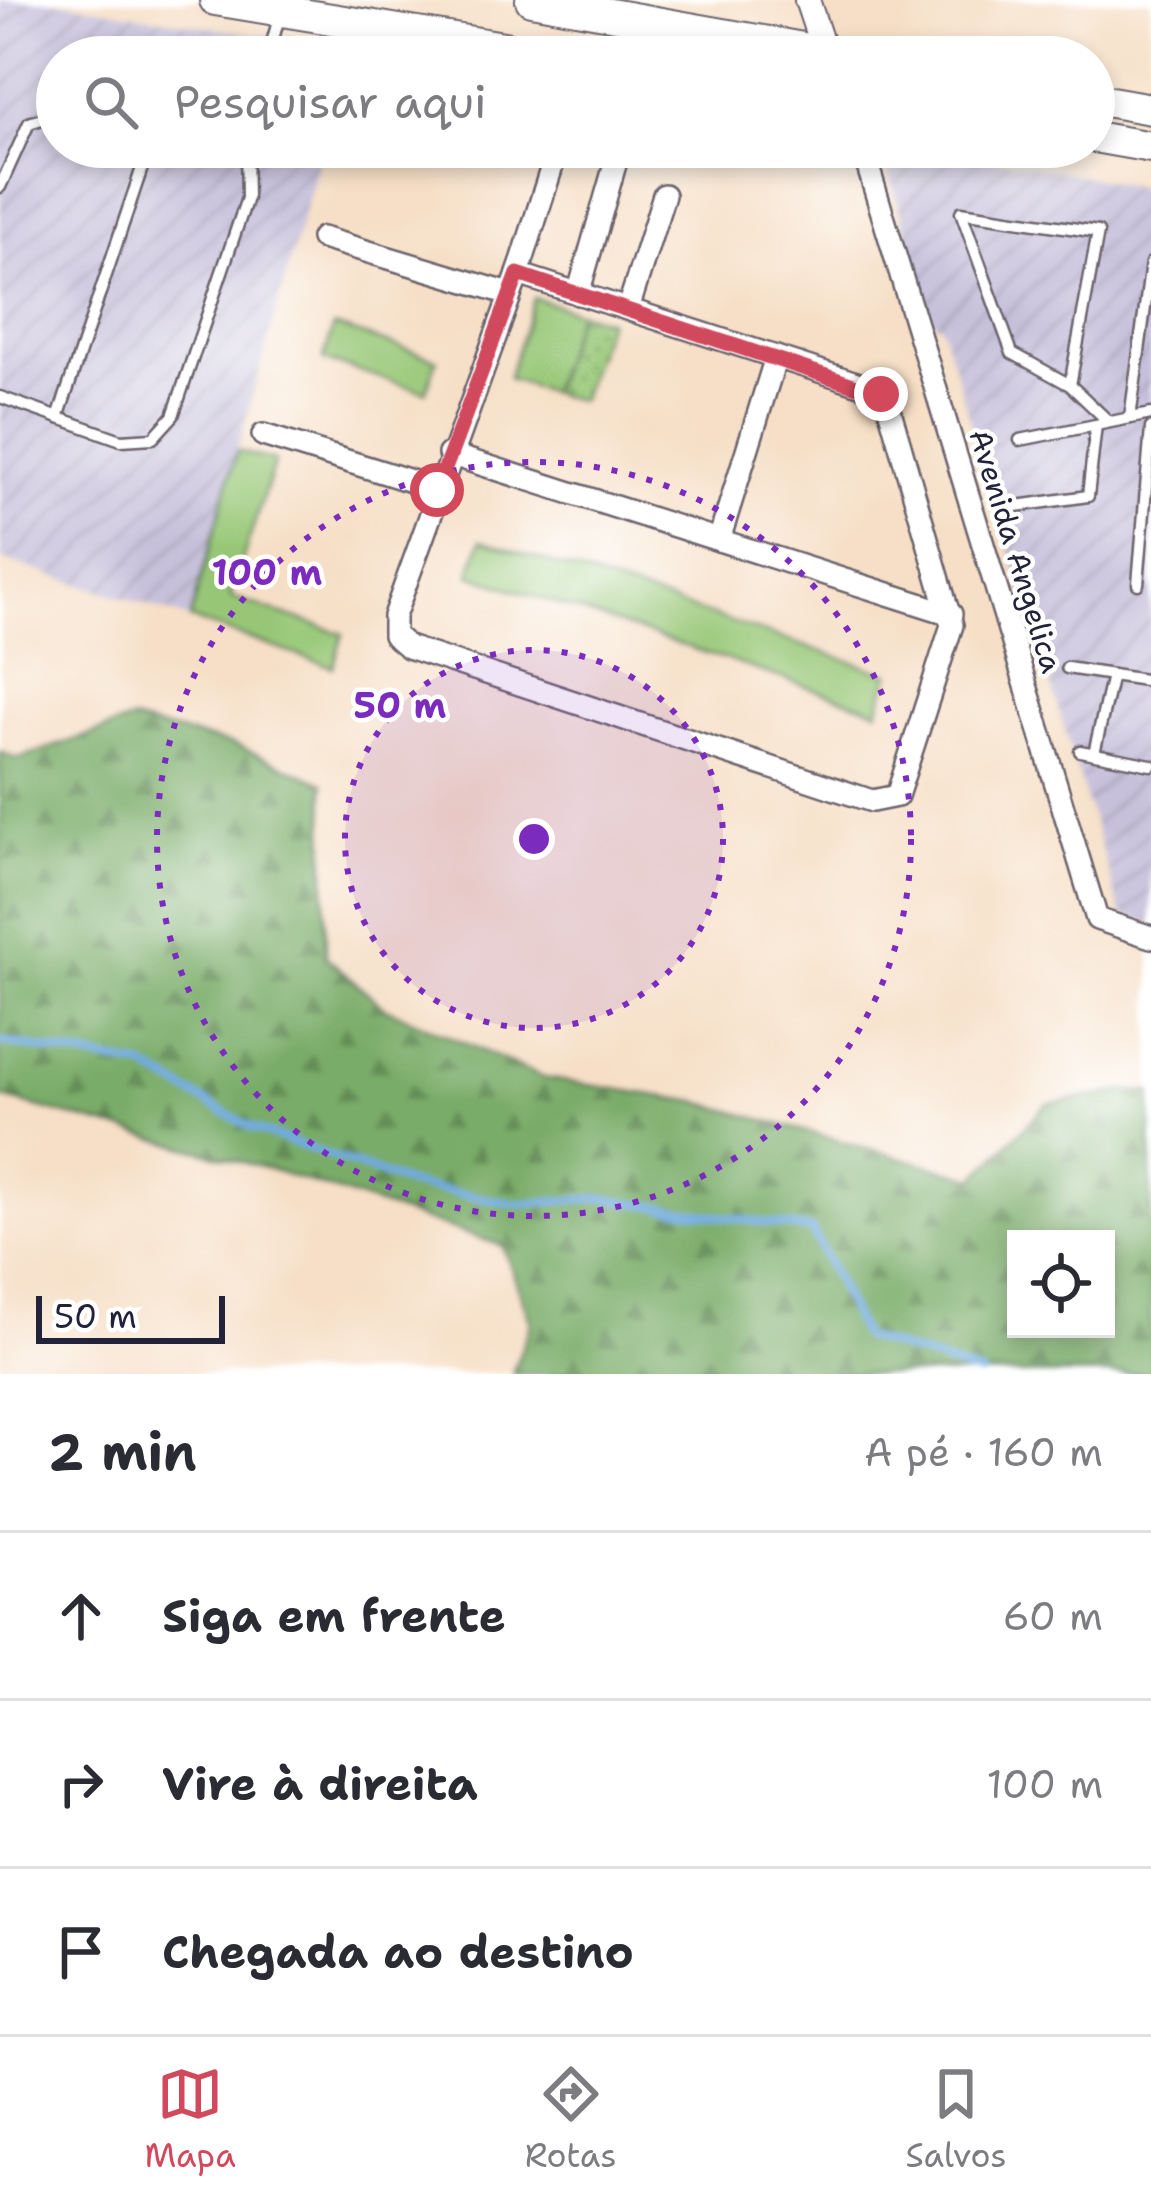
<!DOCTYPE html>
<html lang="pt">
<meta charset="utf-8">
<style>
body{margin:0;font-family:"Shantell Sans",sans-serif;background:#f2f2f3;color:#2b2b33}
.controls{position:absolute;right:36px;bottom:36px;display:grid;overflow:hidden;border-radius:0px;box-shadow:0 6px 18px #0003}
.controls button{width:108px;height:108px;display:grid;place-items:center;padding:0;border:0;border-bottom:3px solid #e1e1e2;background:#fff;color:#2b2b33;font:60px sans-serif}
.scale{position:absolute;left:36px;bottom:30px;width:189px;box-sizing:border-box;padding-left:12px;border:6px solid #22223b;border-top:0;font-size:33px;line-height:42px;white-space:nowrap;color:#22223b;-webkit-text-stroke:9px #fff;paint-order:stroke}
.stop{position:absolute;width:36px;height:36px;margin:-27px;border:9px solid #d1495b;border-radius:50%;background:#fff}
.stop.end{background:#d1495b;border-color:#fff;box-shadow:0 3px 12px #0008}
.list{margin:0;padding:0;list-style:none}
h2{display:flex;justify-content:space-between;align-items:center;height:156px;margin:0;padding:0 48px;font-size:51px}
h2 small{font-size:39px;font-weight:400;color:#7c7c81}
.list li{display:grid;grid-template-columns:78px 1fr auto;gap:36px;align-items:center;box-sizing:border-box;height:168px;padding:0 48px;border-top:3px solid #e1e1e2}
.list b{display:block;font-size:45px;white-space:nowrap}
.list em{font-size:39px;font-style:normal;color:#7c7c81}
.icon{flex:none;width:66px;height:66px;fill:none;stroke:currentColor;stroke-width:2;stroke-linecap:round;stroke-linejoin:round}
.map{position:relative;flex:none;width:1151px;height:1374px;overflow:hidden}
.search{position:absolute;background:#fff;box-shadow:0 6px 18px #0003;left:36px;right:36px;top:36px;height:132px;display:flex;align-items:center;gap:30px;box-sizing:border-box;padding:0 42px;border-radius:66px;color:#7c7c81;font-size:45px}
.sheet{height:660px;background:#fff}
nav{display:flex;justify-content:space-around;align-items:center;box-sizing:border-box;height:168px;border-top:3px solid #e1e1e2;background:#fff;font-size:33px;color:#7c7c81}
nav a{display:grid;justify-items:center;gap:6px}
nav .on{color:#d1495b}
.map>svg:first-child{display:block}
.industrial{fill:url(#industrial-furrows)}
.green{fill:#97c776;stroke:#5c7458;stroke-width:3}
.forest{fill:url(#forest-firs);stroke:#4e6751;stroke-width:3;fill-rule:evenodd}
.park{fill:url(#park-dots);stroke:#5c7458;stroke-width:3}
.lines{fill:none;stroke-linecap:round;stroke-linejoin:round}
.stream{stroke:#71abe2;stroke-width:8}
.service-casing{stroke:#6c646c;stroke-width:15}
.minor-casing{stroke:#6c646c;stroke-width:26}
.tertiary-casing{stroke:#6c646c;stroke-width:28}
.secondary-casing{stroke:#6c646c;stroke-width:34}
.service{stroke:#fff;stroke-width:10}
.minor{stroke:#fff;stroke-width:21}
.tertiary{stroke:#fff;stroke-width:24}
.secondary{stroke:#fff;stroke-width:30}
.route{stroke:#d1495b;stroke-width:15}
.ring{fill:none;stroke:#7b2cbf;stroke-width:6;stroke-dasharray:6 12}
.labels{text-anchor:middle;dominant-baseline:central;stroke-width:9;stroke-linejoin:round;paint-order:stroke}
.street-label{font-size:30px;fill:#22223b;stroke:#fff}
.centre{fill:#7b2cbf;stroke:#fff;stroke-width:6}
.ring-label{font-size:36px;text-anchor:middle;font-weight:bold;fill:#7b2cbf;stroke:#fff;stroke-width:9;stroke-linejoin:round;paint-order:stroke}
</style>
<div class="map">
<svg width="1151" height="1374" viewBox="0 0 1151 1374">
<defs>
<pattern id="industrial-furrows" width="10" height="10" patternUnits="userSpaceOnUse" patternTransform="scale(3)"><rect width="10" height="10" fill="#c6c0da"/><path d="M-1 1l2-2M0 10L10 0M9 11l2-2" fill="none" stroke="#aaa5bc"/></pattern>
<pattern id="forest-firs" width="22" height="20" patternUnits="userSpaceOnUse" patternTransform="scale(3)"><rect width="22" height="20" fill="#79ac67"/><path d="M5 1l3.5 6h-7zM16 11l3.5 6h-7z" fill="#638c56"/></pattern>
<pattern id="park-dots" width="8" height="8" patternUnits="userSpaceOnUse" patternTransform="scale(3)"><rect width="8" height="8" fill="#97c776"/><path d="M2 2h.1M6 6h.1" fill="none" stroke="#7ba162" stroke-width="1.8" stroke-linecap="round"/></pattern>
</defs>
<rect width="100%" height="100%" fill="#fff"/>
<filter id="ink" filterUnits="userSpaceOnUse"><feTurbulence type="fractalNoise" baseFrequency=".00833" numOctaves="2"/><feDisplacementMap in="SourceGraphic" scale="24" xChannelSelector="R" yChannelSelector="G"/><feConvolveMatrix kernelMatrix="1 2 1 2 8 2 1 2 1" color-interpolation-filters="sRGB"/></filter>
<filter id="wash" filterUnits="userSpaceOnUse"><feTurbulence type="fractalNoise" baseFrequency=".004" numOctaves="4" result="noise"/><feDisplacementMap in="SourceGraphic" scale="48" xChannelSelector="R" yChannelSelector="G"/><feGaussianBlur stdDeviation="2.7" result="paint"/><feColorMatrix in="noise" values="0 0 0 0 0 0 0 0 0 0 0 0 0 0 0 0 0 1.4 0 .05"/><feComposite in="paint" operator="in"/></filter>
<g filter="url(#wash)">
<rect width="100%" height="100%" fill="#f6dfc6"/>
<!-- industrial -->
<g class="industrial">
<polygon points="0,0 52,0 349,51 348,57 57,57 57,147 322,147 190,619 0,559"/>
<polygon points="890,147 935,147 1151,189 1151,924 1121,914 941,325 932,320 884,155"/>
</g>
<!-- green -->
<g class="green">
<polygon points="534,298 578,312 550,393 508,378"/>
<polygon points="334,326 437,359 426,392 323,360"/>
<polygon points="237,451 275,461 230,597 343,634 333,667 190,619"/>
<polygon points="481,540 890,674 878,710 470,575"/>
</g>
<!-- forest -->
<path class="forest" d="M131 721 235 745 324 783 326 957 384 1007 544 1078 699 1102 975 1178 1047 1104 1125 1091 1151 1092V1374H512L531 1323 503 1246 276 1171 0 1097V752L17 759ZM1016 1239H1106V1329H1016Z"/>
<!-- park -->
<polygon class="park" points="578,312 608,320 580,401 550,393"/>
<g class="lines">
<!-- stream -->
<polyline class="stream" points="0,1042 144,1067 254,1129 412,1185 516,1204 602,1198 812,1230 863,1337 981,1374"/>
</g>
</g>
<g filter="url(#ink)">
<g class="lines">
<!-- service casing -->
<g class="service-casing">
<g id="service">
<polyline points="268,57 280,14"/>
<polyline points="0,187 29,123 57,114"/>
<polyline points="1070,385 1098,232 961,212 1012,353 1070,385 1109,422"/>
<polyline points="0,397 121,440 153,438 173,416 247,198 246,147"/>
<polyline points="58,418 149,147"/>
<polyline points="1130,418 1151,263"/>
<polyline points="1020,440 1151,414"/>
<polyline points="1010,507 1088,496 1096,425"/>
<polyline points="1138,584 1151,428"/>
<polyline points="1067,668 1151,681"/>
<polyline points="1080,751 1151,765"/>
<polyline points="1094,753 1112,675"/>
</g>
</g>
<!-- minor casing -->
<g class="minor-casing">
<g id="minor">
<polyline points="862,147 1097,919 1151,937"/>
<polyline points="322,238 510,294"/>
<polygon points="518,274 869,387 888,404 952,625 897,796 872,801 408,647 394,635 394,616"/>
<polyline points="518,274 558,147"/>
<polyline points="578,294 620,147"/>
<polyline points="628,309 664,195"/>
<polyline points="263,435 437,489"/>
<polyline points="449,454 951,614"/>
<polyline points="719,540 776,357"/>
</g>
</g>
<!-- tertiary casing -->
<g class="tertiary-casing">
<polyline id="tertiary" points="807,0 826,57"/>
</g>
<!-- secondary casing -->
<g class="secondary-casing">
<g id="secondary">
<polyline points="215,0 564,57"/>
<polyline points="531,0 854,57"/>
<polyline points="1094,99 1151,109"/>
<polyline points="1094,137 1151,147"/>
</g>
</g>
<!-- service -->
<use href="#service" class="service"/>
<!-- minor -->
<use href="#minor" class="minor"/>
<!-- tertiary -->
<use href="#tertiary" class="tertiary"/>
<!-- secondary -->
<use href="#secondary" class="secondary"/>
</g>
</g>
<g class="lines" filter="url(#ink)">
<!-- route -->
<polyline class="route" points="437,490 518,274 881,394"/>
</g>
<!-- distance rings -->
<circle cx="534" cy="839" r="189" fill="#7b2cbf" fill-opacity=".12"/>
<g class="ring">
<circle cx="534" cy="839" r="189"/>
<circle cx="534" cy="839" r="377"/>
</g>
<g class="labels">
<!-- street labels -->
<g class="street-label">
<text transform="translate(1016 551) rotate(73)">Avenida Angelica</text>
</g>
</g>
<circle cx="534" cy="839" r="18" class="centre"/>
<g class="ring-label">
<text x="267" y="585">100 m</text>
<text x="400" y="718">50 m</text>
</g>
</svg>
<div class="controls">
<button><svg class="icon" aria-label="locate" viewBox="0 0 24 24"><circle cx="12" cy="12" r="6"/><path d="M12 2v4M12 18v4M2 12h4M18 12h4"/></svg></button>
</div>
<div class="scale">50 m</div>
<div class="stop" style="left:437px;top:490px"></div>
<div class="stop end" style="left:881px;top:394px"></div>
<div class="search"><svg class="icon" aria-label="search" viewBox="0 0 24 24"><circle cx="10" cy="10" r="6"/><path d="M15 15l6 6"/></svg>Pesquisar aqui</div>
</div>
<section class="sheet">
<h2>2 min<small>A pé · 160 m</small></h2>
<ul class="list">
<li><svg class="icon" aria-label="ahead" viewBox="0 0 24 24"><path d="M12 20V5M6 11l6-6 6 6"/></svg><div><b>Siga em frente</b></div><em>60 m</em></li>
<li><svg class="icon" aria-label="right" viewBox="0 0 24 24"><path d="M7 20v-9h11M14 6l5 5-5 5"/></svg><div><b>Vire à direita</b></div><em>100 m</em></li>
<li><svg class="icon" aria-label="arrive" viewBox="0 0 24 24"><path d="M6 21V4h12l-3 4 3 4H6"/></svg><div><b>Chegada ao destino</b></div></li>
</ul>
</section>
<nav>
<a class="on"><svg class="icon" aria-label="map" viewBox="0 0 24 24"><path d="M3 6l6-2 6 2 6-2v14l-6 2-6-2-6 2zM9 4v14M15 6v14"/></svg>Mapa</a>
<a><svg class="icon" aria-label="directions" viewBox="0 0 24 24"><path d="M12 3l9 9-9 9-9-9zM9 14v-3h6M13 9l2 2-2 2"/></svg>Rotas</a>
<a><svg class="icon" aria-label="saved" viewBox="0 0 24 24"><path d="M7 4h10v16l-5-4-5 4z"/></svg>Salvos</a>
</nav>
